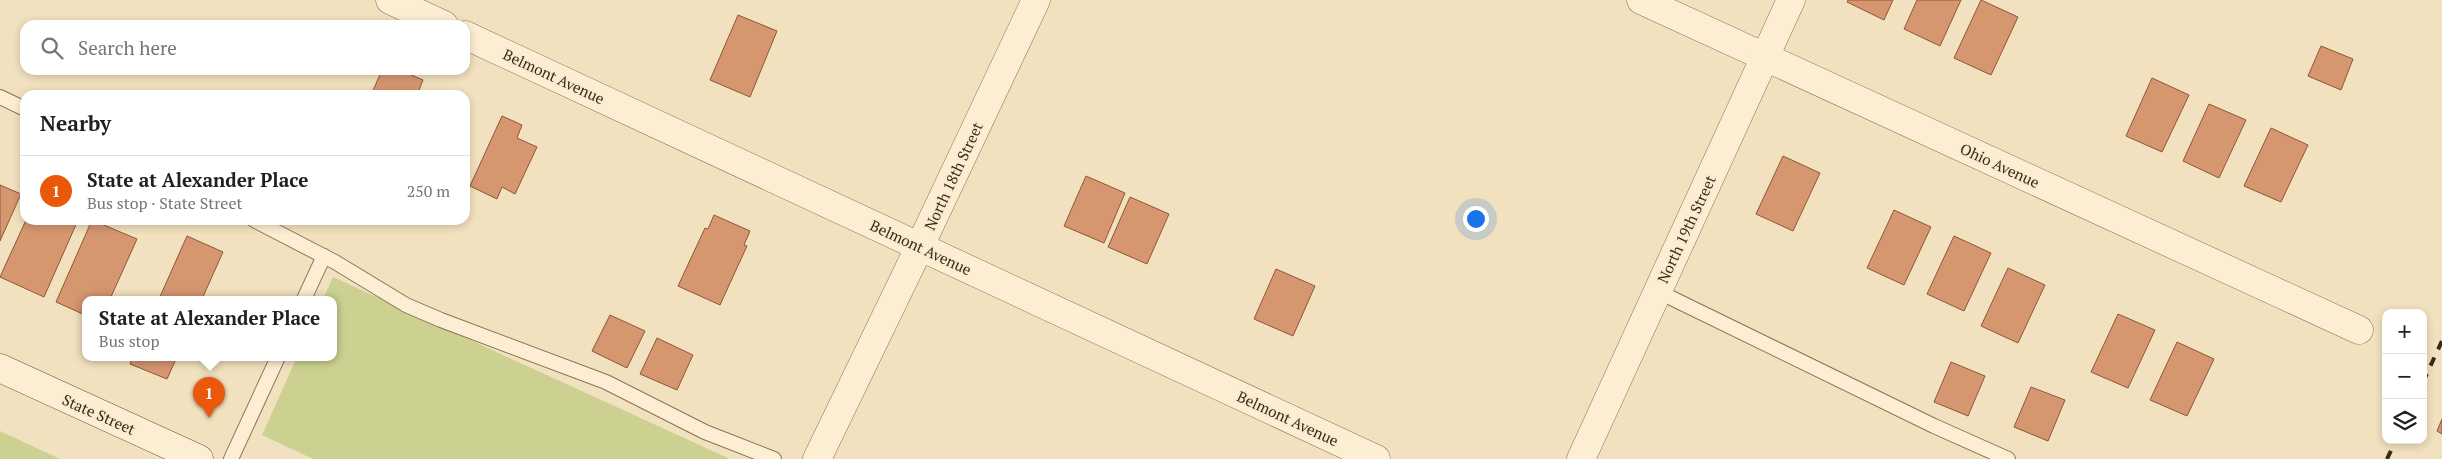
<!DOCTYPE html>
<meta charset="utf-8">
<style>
body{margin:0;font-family:"PT Serif",serif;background:#f6f6f6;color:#202124}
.controls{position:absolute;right:15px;bottom:15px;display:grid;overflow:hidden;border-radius:10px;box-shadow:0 2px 8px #0003}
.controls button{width:45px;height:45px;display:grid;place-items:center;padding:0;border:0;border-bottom:1px solid #e0e0e0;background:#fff;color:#202124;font:25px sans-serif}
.you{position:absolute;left:1475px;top:218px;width:18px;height:18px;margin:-12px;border:4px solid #fff;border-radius:50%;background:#1a73e8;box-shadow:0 0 0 8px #1a73e833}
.badge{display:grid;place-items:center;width:32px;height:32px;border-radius:50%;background:#ea580c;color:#fff;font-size:16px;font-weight:700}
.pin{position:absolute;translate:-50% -41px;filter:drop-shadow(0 1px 2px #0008)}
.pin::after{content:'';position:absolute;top:26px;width:18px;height:15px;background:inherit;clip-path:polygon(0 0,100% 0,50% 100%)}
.popup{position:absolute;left:82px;top:296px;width:255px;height:65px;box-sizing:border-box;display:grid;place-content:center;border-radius:10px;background:#fff;filter:drop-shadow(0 1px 4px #0005);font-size:16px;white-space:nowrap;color:#757577}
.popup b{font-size:19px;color:#202124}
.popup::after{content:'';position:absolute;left:50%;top:100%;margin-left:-10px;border:10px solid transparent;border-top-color:#fff}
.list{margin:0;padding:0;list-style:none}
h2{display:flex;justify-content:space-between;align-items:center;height:65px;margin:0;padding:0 20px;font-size:21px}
h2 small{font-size:16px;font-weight:400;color:#757577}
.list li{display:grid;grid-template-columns:32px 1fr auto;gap:15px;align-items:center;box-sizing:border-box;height:70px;padding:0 20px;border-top:1px solid #e0e0e0}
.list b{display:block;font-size:19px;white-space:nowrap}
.list p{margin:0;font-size:16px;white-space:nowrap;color:#757577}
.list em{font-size:16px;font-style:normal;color:#757577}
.icon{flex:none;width:28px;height:28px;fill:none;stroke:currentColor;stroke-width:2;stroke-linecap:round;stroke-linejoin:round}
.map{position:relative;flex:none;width:2442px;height:459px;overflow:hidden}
.search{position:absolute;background:#fff;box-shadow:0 2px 8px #0003;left:20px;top:20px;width:450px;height:55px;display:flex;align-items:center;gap:12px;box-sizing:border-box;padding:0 18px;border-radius:15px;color:#757577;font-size:19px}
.panel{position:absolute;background:#fff;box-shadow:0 2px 8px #0003;left:20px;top:90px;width:450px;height:135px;border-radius:15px}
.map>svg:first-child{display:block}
.green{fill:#ccd191}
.building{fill:#d59670;stroke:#8e5738}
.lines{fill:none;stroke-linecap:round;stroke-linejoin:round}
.lane-casing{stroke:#8d7155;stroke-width:16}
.street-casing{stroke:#8d7155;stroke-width:29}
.secondary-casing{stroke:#6e5138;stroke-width:29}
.lane{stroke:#fceed2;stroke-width:14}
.street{stroke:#fceed2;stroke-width:28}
.secondary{stroke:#fceed2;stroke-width:28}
.rail{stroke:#3a291b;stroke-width:4;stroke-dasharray:9 9;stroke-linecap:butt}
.labels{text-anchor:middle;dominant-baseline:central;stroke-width:4;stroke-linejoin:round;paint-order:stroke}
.street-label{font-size:15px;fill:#3a291b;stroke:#f9ebce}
</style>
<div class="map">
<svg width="2442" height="459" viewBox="0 0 2442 459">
<rect width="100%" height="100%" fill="#f2e1be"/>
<!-- green -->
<g class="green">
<polygon points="333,277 730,459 313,459 262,435 297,357 333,357 333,299 323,299"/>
<polygon points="0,431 60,459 0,459"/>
</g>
<!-- building -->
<g class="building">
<polygon points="1848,0 1893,0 1884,20 1847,2"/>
<polygon points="1917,0 1961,0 1940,46 1904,29"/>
<polygon points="1981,0 2018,17 1991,75 1954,58"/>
<polygon points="738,15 777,31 750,97 710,80"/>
<polygon points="2321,46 2353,59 2341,90 2308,76"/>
<polygon points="382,70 400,70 423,80 417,95 371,95"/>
<polygon points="2152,78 2189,95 2162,152 2126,136"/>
<polygon points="2209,104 2246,120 2219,178 2183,161"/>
<polygon points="502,116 522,125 517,138 537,147 515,194 502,187 497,199 470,186"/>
<polygon points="2271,128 2308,145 2281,202 2244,186"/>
<polygon points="1783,156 1820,173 1793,231 1756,214"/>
<polygon points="1086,176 1125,193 1104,243 1064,226"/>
<polygon points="0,185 21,194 0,241"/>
<polygon points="1130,197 1169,214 1147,264 1108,247"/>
<polygon points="1894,210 1931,227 1904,285 1867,268"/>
<polygon points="714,215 750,231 744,245 747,246 720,305 678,286 705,228 708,229"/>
<polygon points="26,220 78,220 44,297 0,277"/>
<polygon points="92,220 137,239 110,299 85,299 85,315 56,302"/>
<polygon points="187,236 223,252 202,299 159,299"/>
<polygon points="1954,236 1991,253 1964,311 1927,294"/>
<polygon points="2008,268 2045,285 2018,343 1981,326"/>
<polygon points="1276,269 1315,286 1293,336 1254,319"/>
<polygon points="2118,314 2155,330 2128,388 2091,372"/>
<polygon points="610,315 645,331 627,368 592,351"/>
<polygon points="657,338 693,355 677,390 640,374"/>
<polygon points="2177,342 2214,359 2187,416 2150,400"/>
<polygon points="133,357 177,357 167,379 130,364"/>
<polygon points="1951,362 1985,376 1968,416 1934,402"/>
<polygon points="2031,387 2065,400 2048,441 2014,427"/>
<polygon points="2442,419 2442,434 2437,431"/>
</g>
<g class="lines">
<!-- lane casing -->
<g class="lane-casing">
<g id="lane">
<polyline points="0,97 25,109"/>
<polyline points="254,220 335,262 406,305 441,320 606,382 705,432 774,459"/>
<polyline points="1657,291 1934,426 2008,459"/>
<polyline points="304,299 324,256"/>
<polyline points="231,459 278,357"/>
</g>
</g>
<!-- street casing -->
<g class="street-casing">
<g id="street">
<polyline points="390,0 444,25"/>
<polyline points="1641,0 2359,330"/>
<polyline points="465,35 1376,459"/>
<polyline points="817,459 920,246 1036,0"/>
<polyline points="1581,459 1791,0"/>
</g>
</g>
<!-- secondary casing -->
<g class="secondary-casing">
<polyline id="secondary" points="0,368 199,459"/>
</g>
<!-- lane -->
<use href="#lane" class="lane"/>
<!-- street -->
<use href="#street" class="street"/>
<!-- secondary -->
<use href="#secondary" class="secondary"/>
<!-- rail -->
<g class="rail">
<polyline points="2423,382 2442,341"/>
<polyline points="2387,459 2396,440"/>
</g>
</g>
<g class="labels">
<!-- street labels -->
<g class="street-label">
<text transform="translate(554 76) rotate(25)">Belmont Avenue</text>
<text transform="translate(2000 165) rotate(25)">Ohio Avenue</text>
<text transform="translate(953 176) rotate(-65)">North 18th Street</text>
<text transform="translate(1686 229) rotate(-65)">North 19th Street</text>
<text transform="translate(921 247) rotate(25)">Belmont Avenue</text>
<text transform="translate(99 414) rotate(24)">State Street</text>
<text transform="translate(1288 418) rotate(25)">Belmont Avenue</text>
</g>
</g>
</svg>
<div class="controls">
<button>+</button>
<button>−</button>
<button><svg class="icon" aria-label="layers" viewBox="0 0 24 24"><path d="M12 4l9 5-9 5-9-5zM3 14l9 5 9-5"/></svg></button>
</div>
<div class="you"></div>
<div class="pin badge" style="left:209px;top:418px">1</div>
<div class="popup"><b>State at Alexander Place</b>Bus stop</div>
<div class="search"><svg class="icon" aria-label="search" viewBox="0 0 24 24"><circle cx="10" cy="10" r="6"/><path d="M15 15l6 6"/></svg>Search here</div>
<section class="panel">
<h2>Nearby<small></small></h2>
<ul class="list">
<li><span class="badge">1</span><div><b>State at Alexander Place</b><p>Bus stop · State Street</p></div><em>250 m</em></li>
</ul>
</section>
</div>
